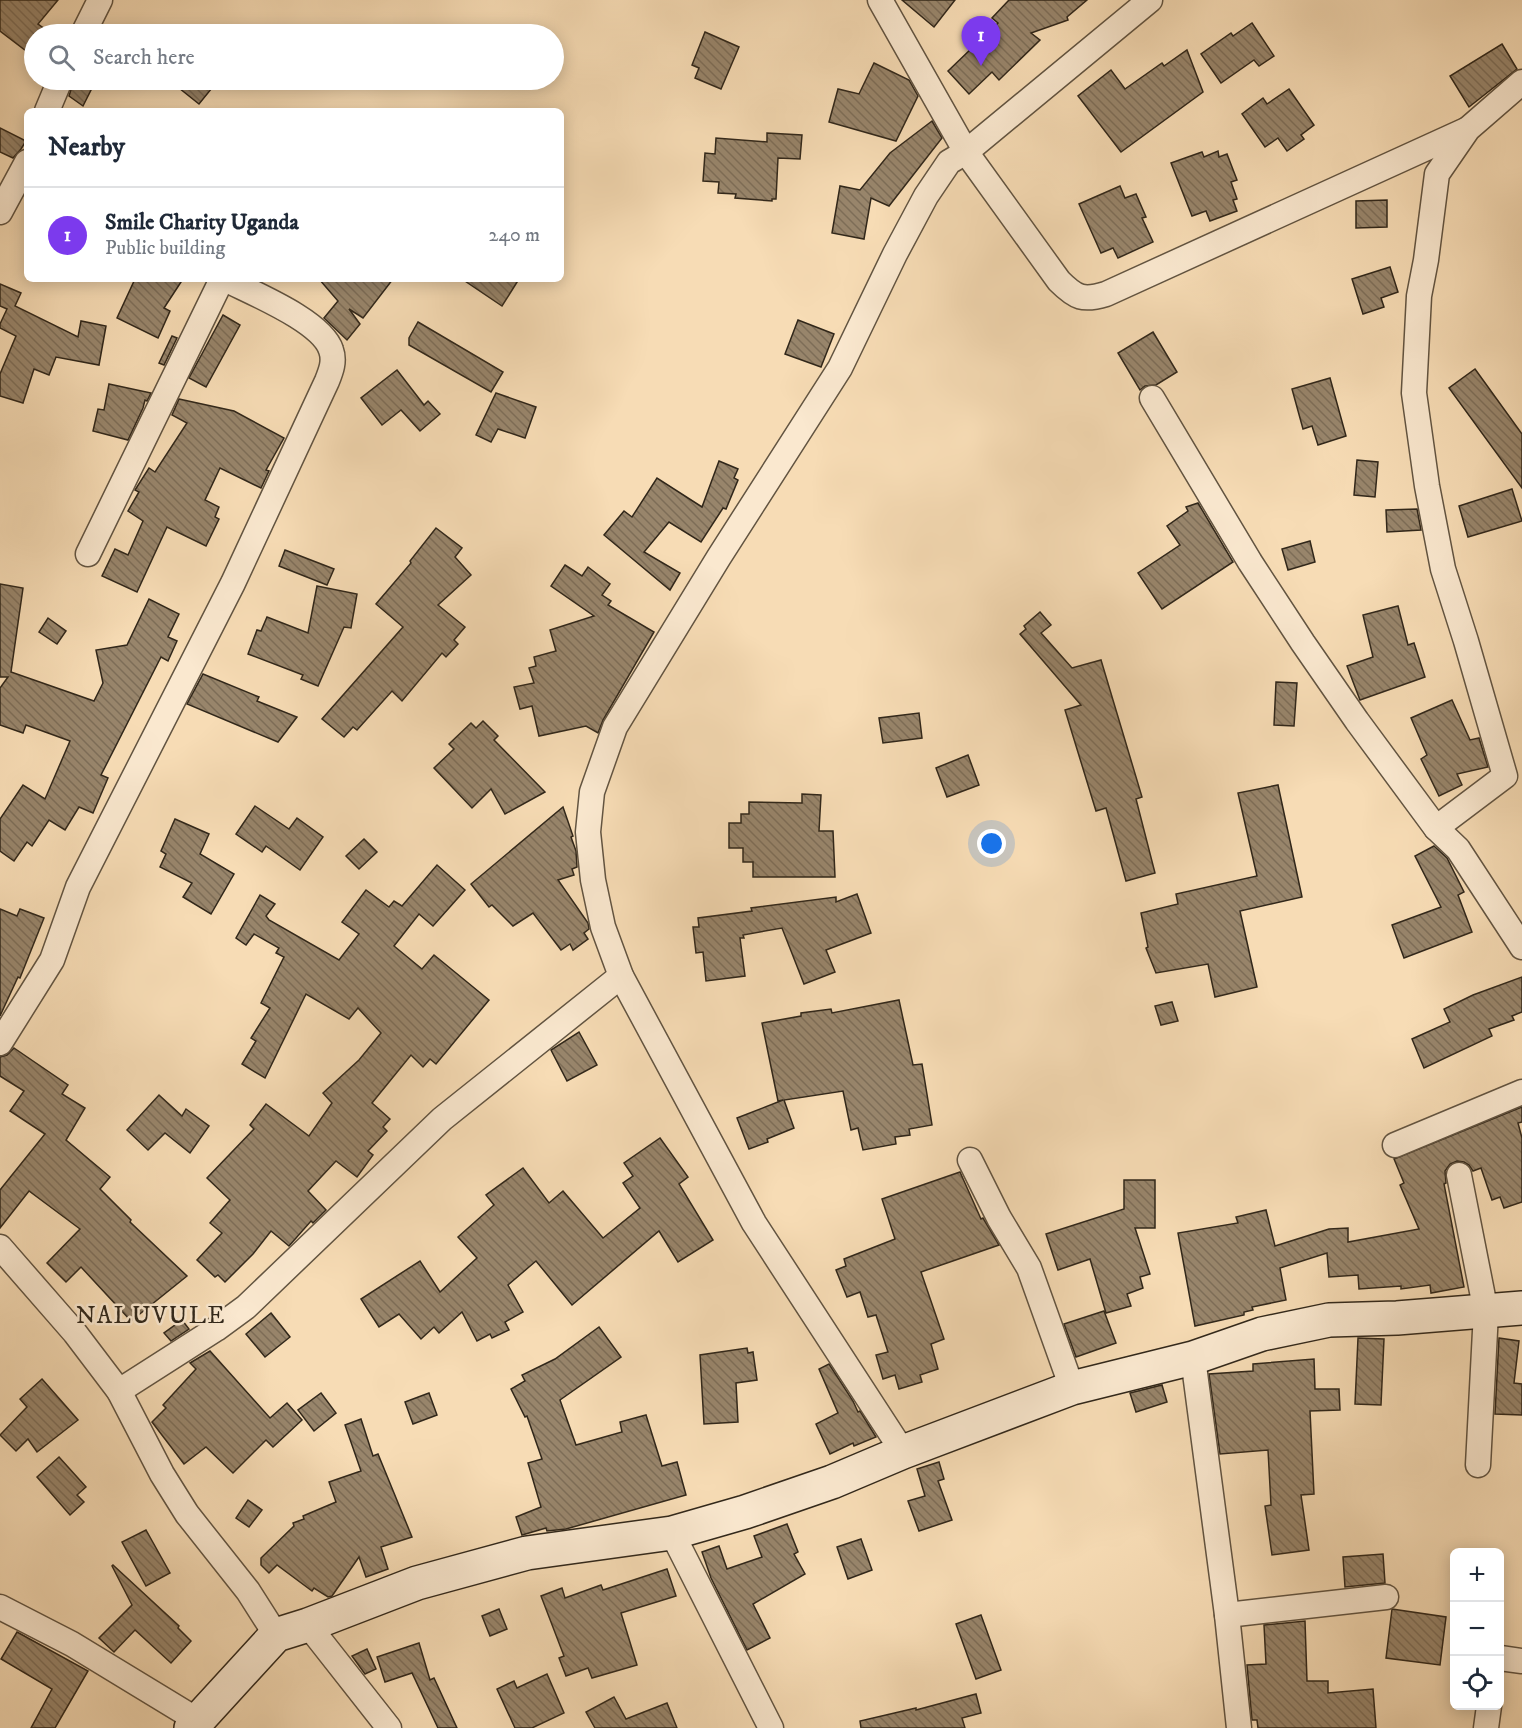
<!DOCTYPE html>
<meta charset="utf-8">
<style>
body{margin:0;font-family:"IM FELL DW Pica",serif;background:#f2f2f3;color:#1f2937}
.controls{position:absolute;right:18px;bottom:18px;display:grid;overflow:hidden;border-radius:9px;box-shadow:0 3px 15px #0003}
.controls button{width:54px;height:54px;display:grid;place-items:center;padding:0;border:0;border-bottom:2px solid #e0e1e3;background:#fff;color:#1f2937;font:30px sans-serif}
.you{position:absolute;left:992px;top:844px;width:21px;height:21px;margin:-15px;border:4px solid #fff;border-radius:50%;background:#1a73e8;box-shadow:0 0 0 9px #1a73e833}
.badge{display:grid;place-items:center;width:39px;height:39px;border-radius:50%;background:#7c3aed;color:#fff;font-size:20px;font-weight:700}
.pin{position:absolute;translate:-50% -50px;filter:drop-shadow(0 2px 3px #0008)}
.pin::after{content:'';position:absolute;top:32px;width:21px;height:18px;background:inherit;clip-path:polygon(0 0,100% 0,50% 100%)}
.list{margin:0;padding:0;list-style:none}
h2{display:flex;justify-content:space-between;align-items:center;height:78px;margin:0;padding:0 24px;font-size:26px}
h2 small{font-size:20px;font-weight:400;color:#747a83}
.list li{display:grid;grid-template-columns:39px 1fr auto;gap:18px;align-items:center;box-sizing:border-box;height:96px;padding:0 24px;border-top:2px solid #e0e1e3}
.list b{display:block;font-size:22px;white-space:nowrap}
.list p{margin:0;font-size:20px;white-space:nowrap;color:#747a83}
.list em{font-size:20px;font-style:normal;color:#747a83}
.icon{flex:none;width:33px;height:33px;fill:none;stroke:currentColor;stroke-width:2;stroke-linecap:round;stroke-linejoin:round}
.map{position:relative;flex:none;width:1522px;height:1728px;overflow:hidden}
.search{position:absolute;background:#fff;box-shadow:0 3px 15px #0003;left:24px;top:24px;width:540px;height:66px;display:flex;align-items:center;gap:15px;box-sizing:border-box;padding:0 21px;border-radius:33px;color:#747a83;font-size:22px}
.panel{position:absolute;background:#fff;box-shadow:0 3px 15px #0003;left:24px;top:108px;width:540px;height:174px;border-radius:9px}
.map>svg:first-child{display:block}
.building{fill:url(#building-back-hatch);stroke:#31271a;stroke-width:1.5}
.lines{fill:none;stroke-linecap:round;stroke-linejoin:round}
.street-casing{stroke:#625441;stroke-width:27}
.secondary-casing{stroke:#31271a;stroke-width:36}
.street{stroke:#fae8cf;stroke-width:24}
.secondary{stroke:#fae8cf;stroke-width:33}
.labels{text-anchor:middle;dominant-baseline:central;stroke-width:5;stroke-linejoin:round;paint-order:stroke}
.quarter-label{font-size:24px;letter-spacing:1.5px;fill:#31271a;stroke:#fae8cf}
</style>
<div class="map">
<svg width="1522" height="1728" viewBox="0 0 1522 1728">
<defs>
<pattern id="building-back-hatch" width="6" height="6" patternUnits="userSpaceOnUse" patternTransform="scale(1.5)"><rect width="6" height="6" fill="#98856b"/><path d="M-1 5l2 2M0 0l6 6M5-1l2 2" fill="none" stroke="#7d6d57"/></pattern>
</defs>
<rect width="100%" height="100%" fill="#f7dcb5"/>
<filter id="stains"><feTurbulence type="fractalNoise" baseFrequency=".00333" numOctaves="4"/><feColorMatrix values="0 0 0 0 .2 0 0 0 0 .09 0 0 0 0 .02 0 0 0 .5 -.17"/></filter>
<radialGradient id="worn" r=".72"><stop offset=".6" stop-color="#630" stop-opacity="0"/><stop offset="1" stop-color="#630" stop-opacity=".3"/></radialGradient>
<!-- building -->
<g class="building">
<polygon points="0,0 58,0 38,24 52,34 34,34 34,57 0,31"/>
<polygon points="902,0 955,0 934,27"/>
<polygon points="1009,0 1087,0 1067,17 1068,20 1031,33 1040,40 999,80 992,72 969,94 948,71 998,23 992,18"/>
<polygon points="1252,23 1274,56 1259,66 1254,60 1221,83 1201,54 1231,33 1233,36"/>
<polygon points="705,32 739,47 721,89 695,78 699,68 692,65"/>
<polygon points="1502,44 1517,69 1469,107 1450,76"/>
<polygon points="1187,50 1203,92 1121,152 1078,96 1111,70 1125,89 1162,63 1164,66"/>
<polygon points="874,63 909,80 918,96 896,141 829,122 838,89 859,94"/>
<polygon points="74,80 92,88 83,106 69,96"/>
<polygon points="169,80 201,80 212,88 199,104"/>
<polygon points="1289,89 1314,125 1301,135 1304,139 1287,151 1278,138 1265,147 1242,114 1263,98 1267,104"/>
<polygon points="932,121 942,138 889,206 871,198 864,239 832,233 840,186 860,190 890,153"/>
<polygon points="0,128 26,141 21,149 13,158 0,152"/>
<polygon points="767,133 802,135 800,159 778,158 776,199 772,199 772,201 735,198 736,194 718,193 719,182 703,181 705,153 715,154 716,138 767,142"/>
<polygon points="1218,151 1219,157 1227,154 1237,180 1231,182 1237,199 1233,200 1237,211 1210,221 1206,211 1192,216 1171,163 1202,152 1204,157"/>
<polygon points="1120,186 1125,198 1136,194 1146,217 1142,218 1153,242 1118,258 1113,248 1101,253 1079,204"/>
<polygon points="1387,200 1387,227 1356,228 1356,201"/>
<polygon points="1390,267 1398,292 1381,298 1384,307 1363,314 1352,279"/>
<polygon points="135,279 183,279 164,308 170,311 158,338 117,318"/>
<polygon points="319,279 393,279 363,318 349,309 360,324 347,340 324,318 338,301"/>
<polygon points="462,279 519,279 502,306"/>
<polygon points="0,284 21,293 15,306 78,337 81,321 106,326 99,365 56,357 49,375 34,369 23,403 0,396 0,374 16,336 0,328 0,324 7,309 0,306"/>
<polygon points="223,315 240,325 206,387 189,378"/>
<polygon points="798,320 834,334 821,367 785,354"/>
<polygon points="418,322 503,372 491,392 409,345 409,338"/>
<polygon points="1153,332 1177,372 1156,385 1145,386 1140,390 1118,353"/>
<polygon points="172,336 177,338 164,365 159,363"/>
<polygon points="1475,369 1522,434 1522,488 1449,388"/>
<polygon points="397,370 424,405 428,401 440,414 420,431 401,410 382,425 361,398"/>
<polygon points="1330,378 1346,436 1318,445 1312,426 1303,429 1292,389"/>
<polygon points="109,384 151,393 147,401 145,400 143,408 128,440 93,431 98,409 104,410"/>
<polygon points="496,393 536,407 525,438 498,429 491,442 476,435"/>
<polygon points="179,399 234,411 284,438 266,470 269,471 261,488 220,468 205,500 219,507 215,517 219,519 206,546 167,527 137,592 102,576 115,549 128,555 143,521 128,511 139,492 135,490 149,468 155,472 187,423 172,415"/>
<polygon points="1357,460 1378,462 1375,497 1354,495"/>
<polygon points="719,461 738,469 734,478 738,480 726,509 723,508 701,542 669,522 644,552 680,573 670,590 604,535 624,511 632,517 657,478 702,507"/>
<polygon points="1512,489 1522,521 1468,537 1459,506"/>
<polygon points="1198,503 1233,562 1162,609 1138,573 1180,545 1167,526 1188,511 1186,507"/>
<polygon points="1417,509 1421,530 1387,532 1386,510"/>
<polygon points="436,528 462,548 455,557 471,575 438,605 465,627 454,640 458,644 446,657 442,653 402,701 392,691 357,730 353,727 344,737 322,719 403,627 376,604 411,563 410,561"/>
<polygon points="1310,541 1315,562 1288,570 1282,549"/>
<polygon points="285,550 334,569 327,585 279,566"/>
<polygon points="565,565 582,576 588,567 610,584 602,595 611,601 608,605 654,632 603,720 598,733 586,726 539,736 532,706 520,709 514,687 534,683 529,668 536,666 534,657 556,651 550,630 594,616 551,586"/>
<polygon points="0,584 23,588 11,672 94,701 103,683 96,650 127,645 149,599 179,614 168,637 177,641 168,661 161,657 101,775 108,778 93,813 79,807 65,830 49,820 32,846 27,842 14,861 0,851 0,819 23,785 45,799 70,741 26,725 23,733 0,725 0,688 8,677 0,677"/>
<polygon points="317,586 357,594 351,628 344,627 318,686 301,679 303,675 248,654 257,630 261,631 267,617 308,633"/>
<polygon points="1398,606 1408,645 1414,643 1425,677 1360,700 1347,666 1373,657 1363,615"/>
<polygon points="1040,612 1051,625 1041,633 1072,668 1101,660 1142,797 1136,799 1155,873 1126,881 1106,808 1096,811 1065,710 1081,705 1020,634 1026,629 1024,626"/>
<polygon points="48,618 66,631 57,644 39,632"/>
<polygon points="203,674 259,697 257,701 297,717 278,742 187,704"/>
<polygon points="1276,682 1297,683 1294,726 1274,725"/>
<polygon points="1452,700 1470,740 1479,738 1488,767 1457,774 1462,785 1439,796 1421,759 1427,755 1411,718"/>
<polygon points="919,713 922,738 883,743 879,718"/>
<polygon points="483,721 498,736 494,740 545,792 505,814 491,789 472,808 434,768 454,749 449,744 471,723 476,728"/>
<polygon points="968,755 979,785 947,797 936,768"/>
<polygon points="1278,785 1302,897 1240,911 1257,987 1215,997 1208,964 1156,973 1146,948 1148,947 1141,913 1178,904 1176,894 1257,876 1238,793"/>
<polygon points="802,794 821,795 819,831 833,831 835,877 753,877 753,862 743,862 743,848 729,848 729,823 741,823 741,814 749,814 749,802 802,803"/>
<polygon points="255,806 289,829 297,818 323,837 300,870 266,846 262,852 236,834"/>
<polygon points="563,807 573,836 571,837 576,851 577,867 572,869 574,875 558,880 588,923 589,929 584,933 588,939 573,950 570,944 561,950 533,913 513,926 492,905 489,907 471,884"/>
<polygon points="175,819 209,834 200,854 234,874 211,914 183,897 192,883 160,867 166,854 161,851"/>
<polygon points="364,839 377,852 359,869 346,856"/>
<polygon points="1434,846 1447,858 1464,892 1458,895 1472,932 1404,958 1392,925 1441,907 1415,856"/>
<polygon points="437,865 465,890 433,926 419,914 394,946 422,969 434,955 489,1000 436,1064 430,1059 423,1067 411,1055 372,1103 390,1119 383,1127 387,1131 368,1151 373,1155 357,1177 336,1161 308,1191 326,1210 313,1223 311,1221 289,1246 271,1231 253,1254 225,1282 218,1275 215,1277 197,1260 222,1233 210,1223 230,1200 207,1178 254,1129 250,1125 266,1104 309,1136 332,1103 323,1093 359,1060 381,1033 358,1008 349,1019 306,994 265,1078 242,1064 256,1041 251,1038 270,1008 261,1003 284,957 276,953 279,948 254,934 246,945 236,938 260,895 275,904 266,916 269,920 339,960 359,934 342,922 366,890 389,907 394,901 402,906"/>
<polygon points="857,894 871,933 826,950 835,972 804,984 782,928 743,935 744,938 740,938 745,976 706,981 703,952 696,953 693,927 699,927 698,918 752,911 751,908 836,897 836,902"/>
<polygon points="0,909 17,916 20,909 44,918 20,978 18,977 0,1016"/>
<polygon points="1522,977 1522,1012 1512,1016 1514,1020 1489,1029 1492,1036 1424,1068 1412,1039 1450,1022 1444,1009 1473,995"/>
<polygon points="899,1000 913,1065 922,1064 932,1125 909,1129 910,1135 895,1137 896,1144 863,1150 858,1128 851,1130 843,1091 784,1100 794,1128 767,1139 768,1142 749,1149 737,1118 783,1100 778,1101 762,1023 801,1016 801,1013 831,1009 832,1013"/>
<polygon points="1172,1002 1178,1021 1161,1025 1155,1006"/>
<polygon points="579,1032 597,1065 567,1081 551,1050"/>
<polygon points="14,1048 68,1085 62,1094 85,1108 66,1140 110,1177 100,1189 131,1220 130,1222 187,1276 131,1321 81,1267 66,1282 47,1263 80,1229 29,1191 0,1228 0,1190 45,1134 10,1111 24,1091 0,1076 0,1057 7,1055"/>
<polygon points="159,1095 182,1116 186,1109 209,1126 190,1153 165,1133 148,1150 127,1130"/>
<polygon points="1522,1107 1522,1122 1518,1123 1522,1138 1522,1202 1504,1208 1500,1197 1492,1200 1481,1168 1473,1171 1469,1165 1464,1162 1457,1161 1450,1164 1445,1171 1446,1183 1444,1184 1464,1287 1431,1293 1430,1285 1401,1289 1401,1286 1359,1289 1358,1275 1329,1277 1327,1253 1280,1268 1286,1300 1252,1307 1253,1310 1244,1312 1244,1315 1195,1326 1178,1233 1238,1223 1236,1217 1266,1210 1275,1246 1329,1229 1348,1228 1348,1242 1419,1229 1400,1185 1404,1183 1394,1159"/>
<polygon points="660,1138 688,1177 679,1184 713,1240 678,1262 659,1231 572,1305 536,1261 508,1285 523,1312 505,1322 509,1330 492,1338 490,1334 477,1341 462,1312 439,1333 434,1327 421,1339 399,1314 379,1327 361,1299 420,1261 440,1292 477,1258 458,1237 494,1205 486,1195 523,1168 549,1203 563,1191 603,1238 640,1208 623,1183 633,1176 624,1163"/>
<polygon points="960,1172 981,1219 983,1218 999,1245 921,1272 944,1339 931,1344 938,1369 920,1375 922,1382 899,1389 895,1375 883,1379 876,1355 888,1352 876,1315 868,1317 860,1292 847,1297 836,1270 846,1266 844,1259 895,1239 882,1199"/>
<polygon points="1124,1180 1155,1180 1155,1228 1135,1228 1150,1274 1140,1277 1143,1288 1127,1294 1131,1306 1106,1313 1090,1259 1058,1270 1046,1234 1124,1209"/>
<polygon points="1104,1311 1116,1343 1076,1357 1064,1324"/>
<polygon points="271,1313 290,1337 265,1357 246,1334"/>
<polygon points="182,1320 189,1329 171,1341 164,1333"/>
<polygon points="599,1327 621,1357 560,1400 576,1445 622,1432 620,1422 646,1415 662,1466 677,1462 686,1495 566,1529 547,1531 546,1528 522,1535 516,1517 541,1507 528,1463 542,1459 527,1416 525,1417 511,1389 525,1381 522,1375 555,1359"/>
<polygon points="1358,1338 1384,1339 1381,1405 1355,1404"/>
<polygon points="1499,1338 1519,1341 1514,1383 1522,1384 1522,1415 1495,1414"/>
<polygon points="747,1348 748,1353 753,1352 757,1380 736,1383 738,1422 704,1424 700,1355"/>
<polygon points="210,1351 270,1418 287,1403 302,1420 273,1447 266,1440 233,1473 206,1447 184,1464 152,1422 166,1408 163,1405 196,1369 190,1363"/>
<polygon points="1314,1359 1315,1389 1339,1389 1340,1410 1310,1411 1314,1494 1301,1495 1309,1550 1272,1555 1265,1506 1271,1505 1268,1450 1220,1454 1209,1374 1253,1371 1253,1364"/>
<polygon points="829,1364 853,1401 858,1412 860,1411 876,1437 854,1446 853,1443 830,1454 816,1424 838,1413 819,1369"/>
<polygon points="42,1379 78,1420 37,1452 28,1439 16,1451 0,1435 27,1407 20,1399"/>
<polygon points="1162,1385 1167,1402 1136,1412 1130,1393"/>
<polygon points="321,1393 336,1413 314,1431 298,1410"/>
<polygon points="429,1393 437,1415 413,1424 405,1402"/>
<polygon points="361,1419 373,1456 378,1454 412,1537 381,1547 388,1569 366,1577 359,1557 332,1596 328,1597 314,1588 312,1591 277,1565 269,1573 261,1565 261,1558 294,1526 293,1523 304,1519 303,1516 336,1502 329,1482 361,1471 345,1425"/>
<polygon points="59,1457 86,1487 77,1495 84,1502 70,1515 37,1477"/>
<polygon points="939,1462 944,1479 938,1481 952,1520 919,1531 908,1501 925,1496 917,1469"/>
<polygon points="248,1500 262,1510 249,1527 236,1518"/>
<polygon points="787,1524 798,1552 794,1554 805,1574 753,1604 770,1638 747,1650 711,1578 702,1552 719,1546 727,1569 762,1557 754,1536"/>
<polygon points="146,1530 170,1573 146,1586 122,1542"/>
<polygon points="861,1539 872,1570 848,1579 837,1547"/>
<polygon points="1383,1554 1385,1583 1345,1587 1343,1557"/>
<polygon points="113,1565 179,1626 178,1628 191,1641 171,1663 135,1630 114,1652 99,1638 132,1605 112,1566"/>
<polygon points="667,1569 676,1596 621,1613 637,1665 592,1678 588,1668 566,1676 559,1658 564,1656 541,1596 562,1588 565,1598 601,1585 603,1590"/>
<polygon points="499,1609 507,1629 490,1636 482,1616"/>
<polygon points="1392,1609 1446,1617 1440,1665 1386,1658"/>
<polygon points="981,1615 1001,1670 976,1679 956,1624"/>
<polygon points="1305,1621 1307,1681 1328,1681 1328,1693 1373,1689 1376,1728 1258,1728 1257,1720 1252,1720 1247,1665 1266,1664 1264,1625"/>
<polygon points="17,1632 88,1671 55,1728 31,1728 52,1689 1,1659"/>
<polygon points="419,1643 430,1680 434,1678 457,1728 438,1728 412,1673 385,1682 377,1657"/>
<polygon points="367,1649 376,1669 365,1674 352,1656"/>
<polygon points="547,1674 564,1713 532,1728 515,1728 497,1689 514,1681 517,1688"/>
<polygon points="976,1694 981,1713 962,1718 965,1728 861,1728 860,1721 916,1708 916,1710"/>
<polygon points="614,1697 626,1719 667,1703 677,1728 595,1728 586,1712"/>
</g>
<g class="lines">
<!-- street casing -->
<g class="street-casing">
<g id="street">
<path d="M880 0 966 152 1059 281C1076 298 1083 301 1106 294L1466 130"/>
<polyline points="83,34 100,0"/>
<polyline points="47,111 60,80"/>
<polyline points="0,212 27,162"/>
<polyline points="1152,398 1250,562 1303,643 1357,721 1436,828 1458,849 1522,947"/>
<polyline points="88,554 222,279"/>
<polyline points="1436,828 1505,776 1466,641 1443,569 1427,486 1414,393 1419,296 1426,260 1437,174 1468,129 1522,82"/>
<path d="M0 1043 52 960 78 887 233 583 327 381C331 371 335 361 331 350 322 321 252 293 225 279"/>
<polyline points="1395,1145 1522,1092"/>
<polyline points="970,1160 999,1218 1029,1268 1072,1388"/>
<polyline points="1459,1175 1486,1312 1478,1465"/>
<polyline points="0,1247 75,1333 119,1391 162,1474 187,1514 248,1591 276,1635"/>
<polyline points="1193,1358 1227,1615 1239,1728"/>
<polyline points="119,1391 216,1329 246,1307 442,1119 621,976"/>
<polyline points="903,1452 754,1223 621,976 603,927 593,880 588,832 592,792 615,727 719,557 840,368 895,254 926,196 949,162 966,152 1150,0"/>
<polyline points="672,1533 771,1728"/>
<polyline points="0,1607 72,1644 197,1720"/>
<polyline points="1227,1615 1386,1597"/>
<polyline points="308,1625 389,1728"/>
<polyline points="1500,1658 1522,1661"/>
<polyline points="1486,1728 1489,1706"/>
</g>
</g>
<!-- secondary casing -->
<g class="secondary-casing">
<polyline id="secondary" points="191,1728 276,1635 308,1625 417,1583 527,1553 672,1533 745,1512 832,1482 903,1452 1072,1388 1193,1358 1262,1334 1329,1320 1397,1318 1522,1308"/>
</g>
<!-- street -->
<use href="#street" class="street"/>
<!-- secondary -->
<use href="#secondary" class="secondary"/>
</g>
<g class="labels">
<!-- quarter labels -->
<g class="quarter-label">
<text x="151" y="1316">NALUVULE</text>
</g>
</g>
<rect width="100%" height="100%" filter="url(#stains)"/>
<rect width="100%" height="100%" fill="url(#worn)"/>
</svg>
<div class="controls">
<button>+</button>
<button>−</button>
<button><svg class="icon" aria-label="locate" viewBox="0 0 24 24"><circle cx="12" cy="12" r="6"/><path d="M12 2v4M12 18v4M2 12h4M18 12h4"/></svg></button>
</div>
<div class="you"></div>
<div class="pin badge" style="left:981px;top:66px">1</div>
<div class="search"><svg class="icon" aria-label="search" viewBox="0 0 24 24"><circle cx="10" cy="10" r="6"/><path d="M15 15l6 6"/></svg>Search here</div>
<section class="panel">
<h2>Nearby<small></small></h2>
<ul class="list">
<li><span class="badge">1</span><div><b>Smile Charity Uganda</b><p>Public building</p></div><em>240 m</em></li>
</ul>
</section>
</div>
